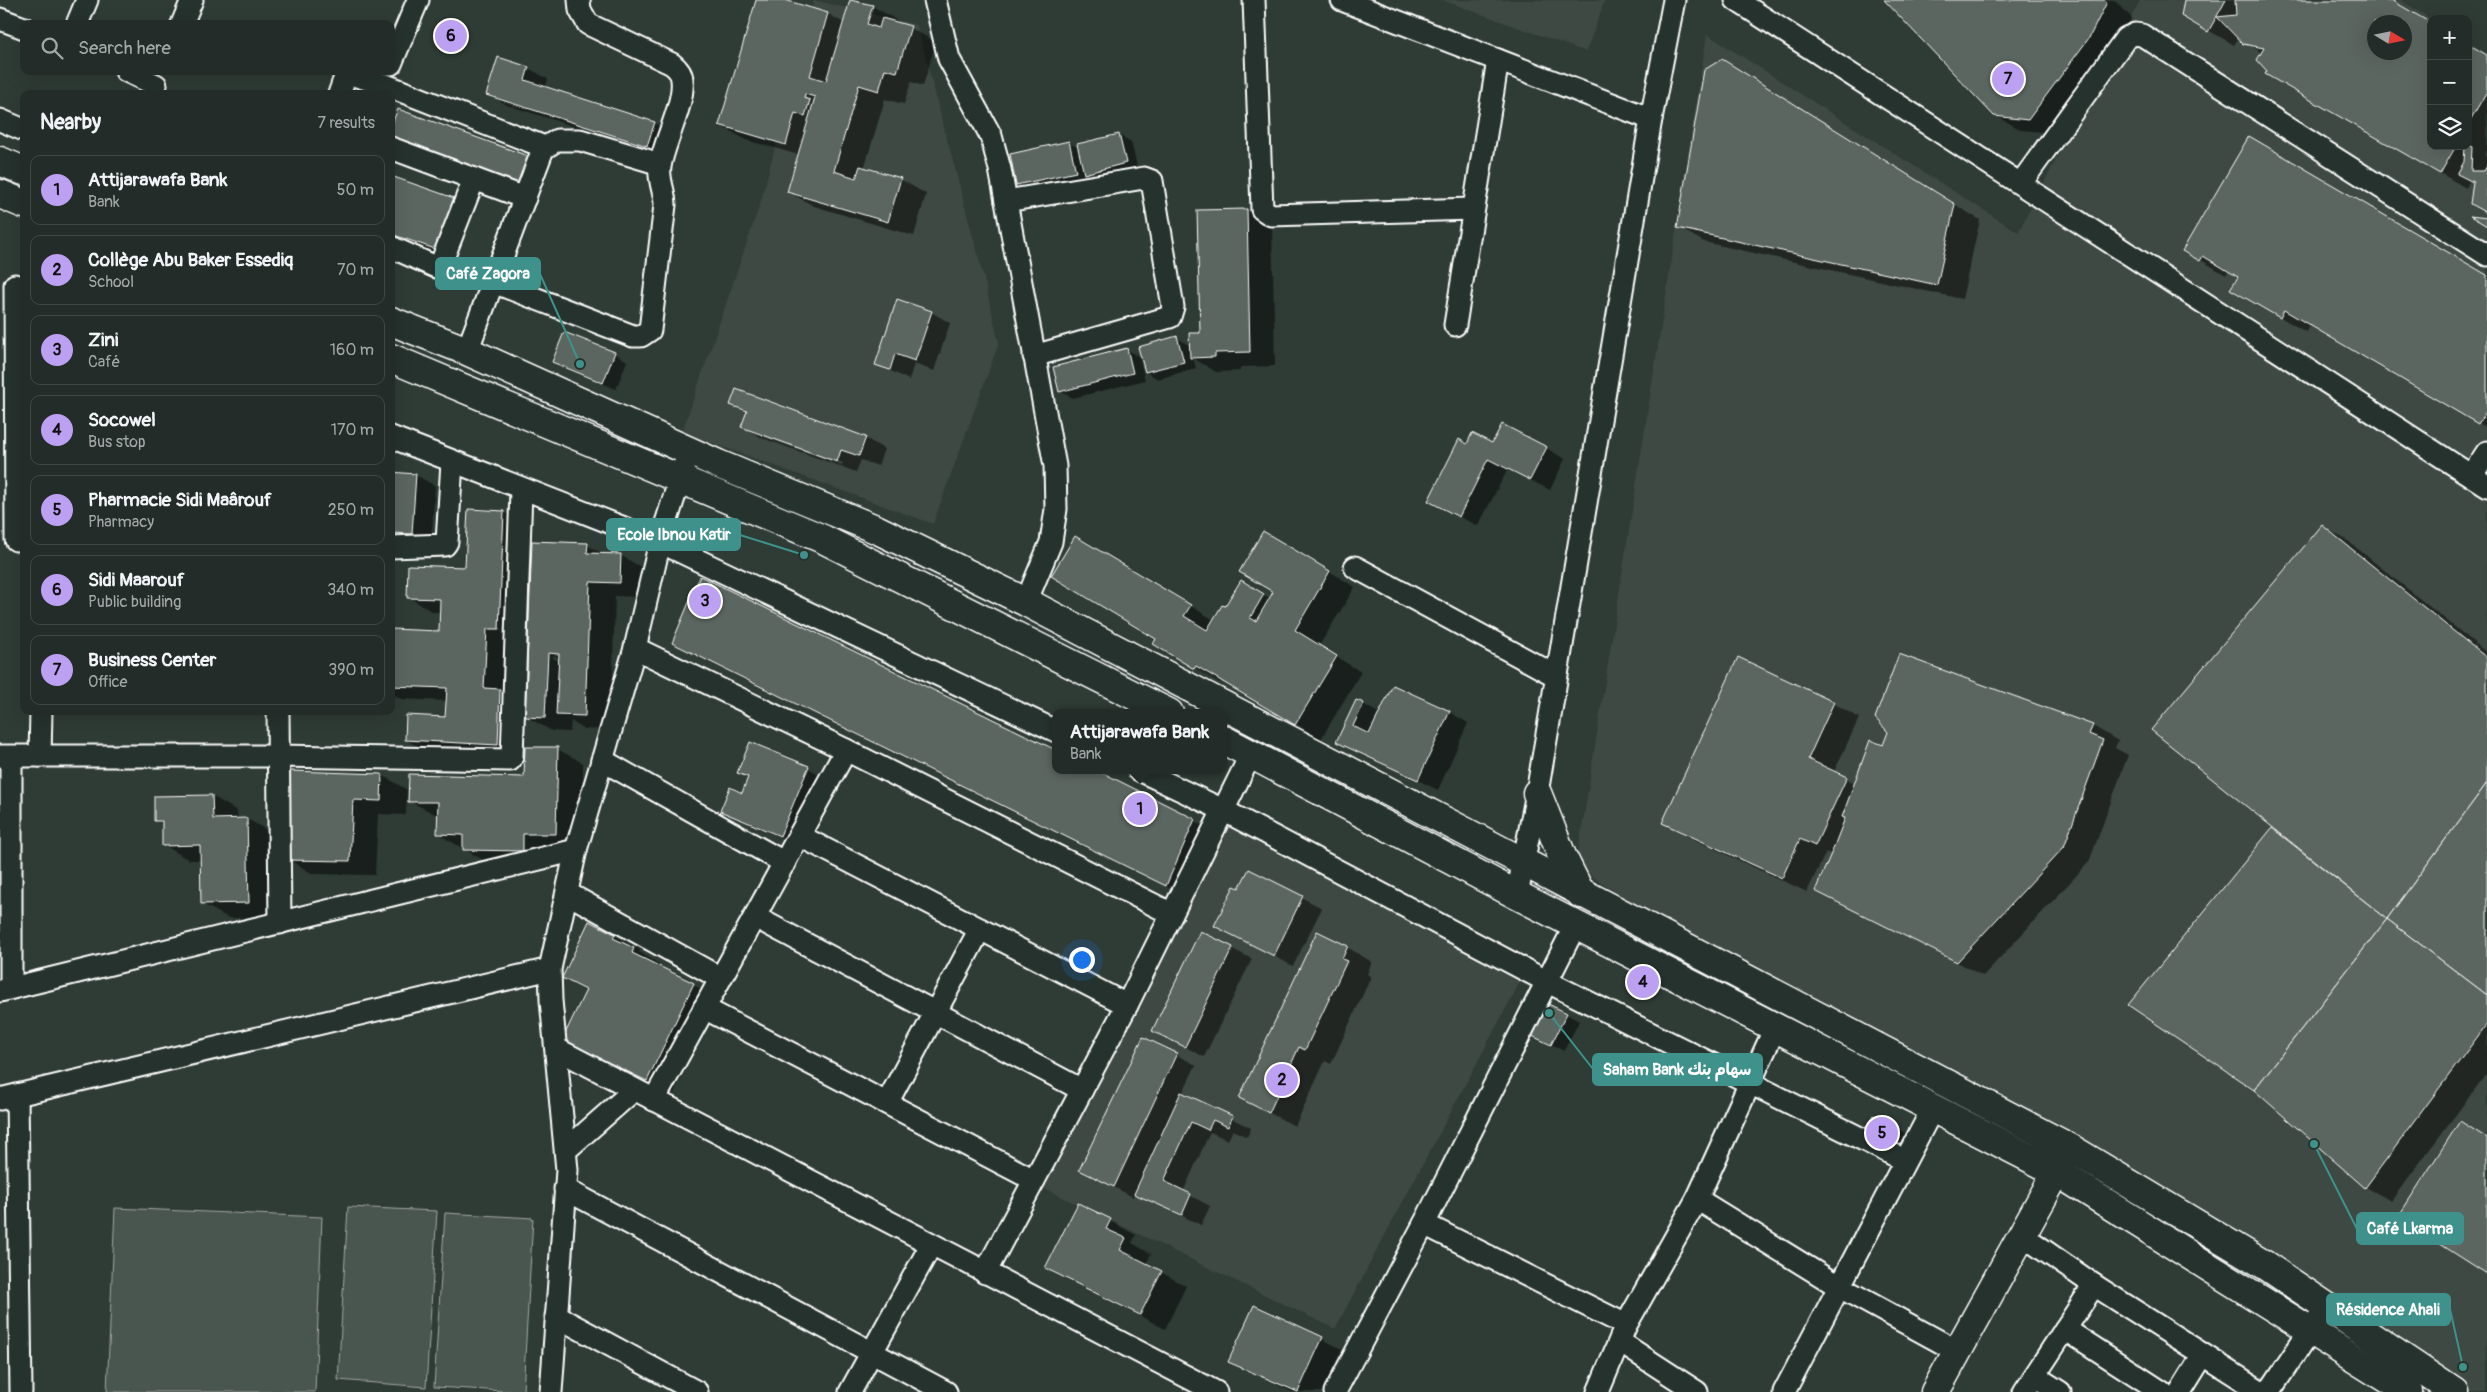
<!DOCTYPE html>
<meta charset="utf-8">
<style>
body{margin:0;font-family:Pangolin,"Playpen Sans Arabic",sans-serif;background:#2f3834;color:#f1f3f6}
.controls{position:absolute;right:15px;top:15px;display:grid;overflow:hidden;border-radius:10px;box-shadow:0 5px 20px #0002}
.controls button{width:45px;height:45px;display:grid;place-items:center;padding:0;border:0;border-bottom:1px solid #404845;background:#232c28;color:#f1f3f6;font:25px sans-serif}
.compass{position:absolute;left:2367px;top:15px;width:45px;height:45px;border-radius:50%;background:#232c28;box-shadow:0 5px 20px #0002;rotate:100deg}
.you{position:absolute;left:1081px;top:959px;width:18px;height:18px;margin:-12px;border:4px solid #fff;border-radius:50%;background:#1a73e8;box-shadow:0 0 0 8px #1a73e833}
.badge{display:grid;place-items:center;width:32px;height:32px;border-radius:50%;background:#bca0f2;color:#111;font-size:16px;font-weight:700}
.pin{position:absolute;translate:-50% -50%;border:2px solid #fff;box-shadow:0 1px 5px #0006}
.popup{position:absolute;left:1052px;top:709px;width:175px;height:65px;box-sizing:border-box;display:grid;place-content:center;border-radius:10px;background:#232c28;filter:drop-shadow(0 1px 4px #0005);font-size:16px;white-space:nowrap;color:#a3a7a8}
.popup b{font-size:19px;color:#f1f3f6}
.popup::after{content:'';position:absolute;left:50%;top:100%;margin-left:-10px;border:10px solid transparent;border-top-color:#232c28}
.list{margin:0;padding:0;list-style:none}
h2{display:flex;justify-content:space-between;align-items:center;height:65px;margin:0;padding:0 20px;font-size:21px}
h2 small{font-size:16px;font-weight:400;color:#a3a7a8}
.list li{display:grid;grid-template-columns:32px 1fr auto;gap:15px;align-items:center;box-sizing:border-box;height:70px;margin:0 10px 10px;padding:0 10px;border:1px solid #404845;border-radius:10px}
.list b{display:block;font-size:19px;white-space:nowrap}
.list p{margin:0;font-size:16px;white-space:nowrap;color:#a3a7a8}
.list em{font-size:16px;font-style:normal;color:#a3a7a8}
.icon{flex:none;width:28px;height:28px;fill:none;stroke:currentColor;stroke-width:2;stroke-linecap:round;stroke-linejoin:round}
.map{position:relative;flex:none;width:2487px;height:1392px;overflow:hidden}
.search{position:absolute;background:#232c28;box-shadow:0 5px 20px #0002;left:20px;top:20px;width:375px;height:55px;display:flex;align-items:center;gap:12px;box-sizing:border-box;padding:0 18px;border-radius:10px;color:#a3a7a8;font-size:19px}
.panel{position:absolute;background:#232c28;box-shadow:0 5px 20px #0002;left:20px;top:90px;width:375px;height:625px;border-radius:10px}
.map>svg:first-child{display:block}
.built{fill:#3c4842;fill-rule:evenodd}
.green{fill:#4a544f;stroke:#a4aaa7}
.shadow{fill:#0007;fill-rule:evenodd}
.building{fill:#5b6661;stroke:#fff;fill-rule:evenodd}
.lines{fill:none;stroke-linecap:round;stroke-linejoin:round}
.minor-casing{stroke:#fff;stroke-width:25}
.tertiary-casing{stroke:#fff;stroke-width:31}
.minor{stroke:#26332d;stroke-width:21}
.tertiary{stroke:#26332d;stroke-width:28}
.leader{fill:none;stroke:#3f918b;stroke-width:2}
.callout-dot{fill:#3f918b;stroke:#26332d;stroke-width:2}
.callout{fill:#3f918b;stroke:#3f918b;stroke-width:2}
.callout-label{font-size:16px;text-anchor:middle;font-weight:bold;fill:#fff}
</style>
<div class="map">
<svg width="2487" height="1392" viewBox="0 0 2487 1392">
<rect width="100%" height="100%" fill="#2f3b35"/>
<filter id="ink" filterUnits="userSpaceOnUse"><feTurbulence type="fractalNoise" baseFrequency=".02" numOctaves="2"/><feDisplacementMap in="SourceGraphic" scale="10" xChannelSelector="R" yChannelSelector="G"/><feConvolveMatrix kernelMatrix="1 2 1 2 8 2 1 2 1" color-interpolation-filters="sRGB"/></filter>
<g filter="url(#ink)">
<!-- built -->
<g class="built">
<polygon points="814,0 917,25 984,278 999,343 933,524 682,432 760,204"/>
<polygon points="1442,0 1605,0 1586,52"/>
<path d="M2140 0H2401L2431 19V146H2468V42L2487 54V1392H2381L1576 866 1707 34 2018 232ZM2374 22H2404V52H2374Z"/>
<polygon points="1227,821 1525,973 1335,1329 1041,1187"/>
</g>
<!-- green -->
<g class="green">
<polygon points="348,1207 437,1211 426,1387 338,1380"/>
<polygon points="115,1208 322,1217 315,1392 107,1392"/>
<polygon points="445,1213 533,1218 523,1392 434,1387"/>
</g>
<!-- shadow -->
<g class="shadow">
<polygon points="757,0 780,0 828,14 844,23 872,6 898,21 897,24 910,28 936,42 923,86 911,82 904,104 885,99 864,169 900,179 926,194 914,236 814,206 788,192 799,155 746,140 720,125"/>
<polygon points="1887,0 2114,0 2132,18 2114,53 2054,133 2021,130 1995,115"/>
<path d="M2185 0H2389L2431 24V146H2468V46L2487 56V151L2484 155 2487 157V212L2474 182 2470 180 2466 188 2267 74 2268 71 2262 53 2239 37 2234 45 2182 15ZM2374 22H2404V52H2374Z"/>
<polygon points="528,68 548,79 545,88 654,123 674,134 666,156 507,105 488,94"/>
<polygon points="1748,76 1980,220 1962,299 1704,242 1678,227"/>
<polygon points="398,111 528,157 547,168 538,193 408,146 391,137"/>
<polygon points="1119,135 1131,142 1138,170 1098,180 1087,174 1088,179 1030,191 1017,184 1069,143 1079,148"/>
<polygon points="391,178 453,200 472,211 454,259 391,237"/>
<polygon points="1247,210 1272,225 1275,366 1240,367 1240,371 1216,372 1193,358 1196,368 1158,379 1146,372 1177,338 1190,346 1202,334"/>
<polygon points="2184,250 2487,277 2487,428 2310,324 2306,332 2280,317 2239,276 2229,270 2226,275"/>
<polygon points="931,312 950,323 934,371 914,364 909,380 877,364"/>
<polygon points="1126,349 1139,357 1145,380 1073,398 1060,391"/>
<polygon points="614,353 627,361 616,389 553,362"/>
<path d="M732 405 865 438 884 449 878 466 861 460 856 472 762 438 743 427 748 414ZM762 433 843 463 842 465 762 436Z"/>
<polygon points="1467,445 1546,448 1565,459 1550,490 1508,469 1478,526 1448,511"/>
<polygon points="391,473 416,475 435,486 431,545 391,542"/>
<path d="M503 512 529 526 510 696 527 706 587 545 605 555H620L646 570 645 597 615 596 611 730 583 729 571 721 570 732 552 731 525 716 523 759 432 754 406 740 447 718V701L401 699 391 693V630L440 632 441 612H433L408 597 466 568ZM553 655 560 659V662L553 658Z"/>
<polygon points="2322,526 2348,541 2487,653 2487,1073 2391,1201 2366,1187 2254,1089 2130,1005 2274,828"/>
<polygon points="1289,547 1355,587 1319,646 1361,672 1321,739 1222,680 1220,683 1195,668 1157,639 1100,552 1214,620 1226,608 1241,582 1271,599"/>
<polygon points="701,577 1056,752 1056,770 1094,770 1220,834 1192,899 699,657 674,642"/>
<polygon points="1833,703 1859,718 1834,772 1855,783 1884,747 1889,732 2093,726 2118,741 2115,748 2128,755 2089,862 1983,976 1817,890 1832,855 1826,852 1807,892 1689,837 1664,822"/>
<polygon points="1363,704 1380,714 1449,712 1468,723 1438,790 1338,741"/>
<polygon points="751,744 808,768 827,779 800,846 741,821 721,810 742,794 749,778 739,772"/>
<polygon points="557,749 583,763 582,848 490,864 438,834 439,816 409,801 526,778"/>
<polygon points="292,773 382,775 407,790 406,815 378,814 375,875 313,874 288,859"/>
<polygon points="212,796 237,811 238,819 247,819 272,833 274,917 228,918 203,904 202,860 189,860 164,845 163,824 155,820"/>
<polygon points="1249,871 1322,908 1293,966 1216,926"/>
<polygon points="1201,933 1252,959 1204,1057 1154,1030"/>
<polygon points="614,935 640,950 639,952 659,964 658,967 719,998 673,1095 563,1039 586,991 563,978"/>
<polygon points="1347,947 1372,962 1367,974 1371,977 1331,1064 1325,1061 1295,1126 1240,1098"/>
<polygon points="1566,1014 1579,1021 1564,1051 1540,1039"/>
<polygon points="1143,1038 1196,1065 1182,1094 1251,1128 1247,1137 1233,1130 1228,1140 1210,1132 1183,1192 1210,1206 1201,1225 1135,1193 1133,1197 1081,1170"/>
<polygon points="1873,1116 1909,1135 1899,1156"/>
<polygon points="1110,1221 1136,1235 1132,1243 1151,1254 1146,1264 1186,1286 1165,1329 1047,1267"/>
<polygon points="1255,1306 1342,1349 1322,1392 1292,1392 1230,1361"/>
</g>
<!-- building -->
<g class="building">
<polygon points="756,0 785,0 828,13 810,76 826,81 850,0 873,5 867,24 879,28 882,18 911,26 897,72 885,69 879,91 859,85 834,171 856,178 860,166 901,178 888,222 787,192 815,97 805,94 804,98 810,100 805,116 795,113 786,145 719,125"/>
<polygon points="1884,0 2105,0 2107,2 2089,38 2028,120 1994,116"/>
<polygon points="2184,0 2226,0 2208,32 2181,16"/>
<path d="M2235 0H2391L2431 23V146H2456L2440 174 2265 74 2267 71 2257 60 2264 48 2243 44 2217 17 2236 15ZM2374 22H2404V52H2374Z"/>
<polygon points="2468,44 2487,55 2487,91 2468,124"/>
<polygon points="498,57 529,67 525,80 655,122 647,146 486,95"/>
<polygon points="1722,59 1955,204 1937,285 1677,228 1704,70"/>
<polygon points="398,109 528,156 518,183 391,137 391,126"/>
<polygon points="1119,134 1126,163 1084,174 1077,144"/>
<polygon points="2249,136 2487,275 2487,410 2478,424 2284,310 2280,318 2230,289 2238,277 2203,256 2200,261 2182,251"/>
<polygon points="1069,141 1076,172 1016,185 1010,154"/>
<polygon points="2468,145 2472,147 2471,171 2484,171 2487,166 2487,213 2470,204 2473,182 2457,174 2464,162 2465,146"/>
<polygon points="391,176 454,198 435,249 391,234"/>
<polygon points="1247,209 1250,352 1215,353 1215,357 1190,358 1189,333 1200,333 1197,210"/>
<polygon points="2470,216 2487,218 2487,226"/>
<polygon points="897,299 932,311 915,361 895,354 890,370 875,365"/>
<polygon points="564,332 615,352 603,383 552,362"/>
<polygon points="1177,336 1184,362 1145,372 1138,347"/>
<polygon points="1127,348 1133,373 1059,392 1053,367"/>
<polygon points="736,389 866,437 859,456 841,450 837,462 741,427 747,411 730,405"/>
<polygon points="1502,424 1547,447 1530,480 1488,459 1459,517 1428,501 1459,439 1467,444 1472,433 1492,443"/>
<polygon points="391,472 416,474 412,534 391,533"/>
<polygon points="468,509 504,511 499,629 487,629 484,688 500,689 498,745 405,740 406,715 445,717 447,688 391,686 391,629 439,631 440,599 407,598 408,565 465,567"/>
<polygon points="2322,525 2487,658 2487,783 2387,919 2151,730"/>
<polygon points="1263,531 1330,571 1295,630 1337,656 1295,725 1196,666 1194,669 1153,644 1156,639 1051,576 1075,536 1191,605 1184,616 1207,630 1222,605 1225,606 1241,580 1264,594 1250,618 1256,621 1273,592 1239,572"/>
<polygon points="532,541 588,543 587,553 621,554 620,583 590,582 585,716 556,715 559,654 548,653 545,718 525,717"/>
<polygon points="700,576 1056,750 1056,770 1097,770 1195,819 1166,886 672,643"/>
<polygon points="1899,654 2093,725 2089,734 2103,740 2064,847 1957,962 1815,891 1833,849 1845,818 1842,817 1870,740 1883,745 1888,732 1875,718"/>
<polygon points="1738,657 1834,702 1808,759 1847,777 1815,846 1800,839 1782,878 1662,823"/>
<polygon points="1393,685 1450,711 1418,780 1336,742 1356,700 1364,703 1353,726 1369,734"/>
<polygon points="750,742 809,766 780,836 720,811 730,787 742,793 748,777 737,773"/>
<polygon points="525,747 558,747 556,834 523,834 523,851 463,850 463,835 437,834 438,802 408,802 409,774 524,777"/>
<polygon points="290,771 382,774 381,801 353,800 350,861 286,860"/>
<polygon points="2487,783 2487,995 2387,919"/>
<polygon points="212,795 213,819 247,818 249,903 201,904 200,845 162,846 162,821 154,821 154,796"/>
<polygon points="2272,828 2387,919 2254,1090 2128,1005"/>
<polygon points="1249,869 1303,896 1274,956 1214,926 1234,886 1239,888"/>
<polygon points="2387,919 2487,995 2487,1024 2365,1188 2254,1090"/>
<polygon points="589,921 615,934 613,938 634,948 632,953 694,983 647,1081 562,1040 586,990 562,978"/>
<polygon points="1200,931 1233,947 1185,1047 1152,1031"/>
<polygon points="1317,931 1348,946 1342,959 1347,961 1305,1050 1299,1047 1269,1113 1239,1098"/>
<polygon points="1542,1001 1567,1013 1551,1045 1526,1033"/>
<polygon points="1143,1037 1177,1053 1114,1187 1079,1170"/>
<polygon points="1181,1092 1233,1116 1228,1127 1213,1120 1208,1130 1191,1122 1164,1181 1191,1194 1182,1215 1134,1194"/>
<polygon points="1873,1115 1897,1127 1886,1149 1861,1137"/>
<polygon points="2460,1121 2487,1138 2487,1274 2398,1217"/>
<polygon points="1078,1203 1111,1219 1106,1229 1126,1238 1120,1250 1162,1271 1140,1315 1045,1268"/>
<polygon points="1254,1305 1323,1337 1298,1392 1228,1362"/>
</g>
<g class="lines">
<!-- minor casing -->
<g class="minor-casing">
<g id="minor">
<polyline points="935,0 949,59 991,136 1000,169 1055,466 1056,509 1051,542 1026,602"/>
<polyline points="1254,0 1262,209 1271,215 1473,209"/>
<polyline points="1342,0 1651,119"/>
<polyline points="1736,0 2487,486"/>
<polyline points="0,19 24,28"/>
<polyline points="77,24 87,0"/>
<polyline points="182,24 192,0"/>
<polyline points="391,64 418,0"/>
<polyline points="126,71 156,85"/>
<polyline points="339,94 345,77 350,74 383,84 542,146 543,149"/>
<polyline points="0,120 24,130"/>
<polyline points="391,148 525,198"/>
<polyline points="2021,183 2126,38 2135,34 2142,35 2487,255"/>
<polyline points="1006,201 1144,178 1152,181 1173,307 1170,317 1034,356"/>
<polyline points="391,247 436,267 440,266 474,179"/>
<path d="M493 282 633 336H641L650 330 665 205C665 192 658 180 660 167 663 144 685 103 682 80 682 73 677 68 672 64L588 24 580 10 579 0"/>
<polyline points="15,285 16,540"/>
<polyline points="1455,325 1498,60"/>
<polyline points="467,351 543,149 557,140 580,140 660,164"/>
<polyline points="391,437 660,542 1056,731"/>
<polyline points="2472,475 2487,452"/>
<polyline points="391,547 445,545 447,542 452,462"/>
<polyline points="1355,567 1556,676"/>
<polyline points="635,648 846,750 1172,914"/>
<polyline points="278,711 280,923"/>
<polyline points="0,756 277,756 510,760 512,757 521,490"/>
<polyline points="40,756 41,711"/>
<polyline points="11,757 11,988"/>
<polyline points="602,760 785,863"/>
<polyline points="1139,770 1223,810 1548,982 1904,1160"/>
<polyline points="800,836 1127,1005"/>
<polyline points="567,893 720,978"/>
<polyline points="1517,895 1537,793 1651,119 1674,0"/>
<polyline points="755,917 1082,1090"/>
<polyline points="0,991 576,850"/>
<polyline points="704,1008 1034,1180"/>
<polyline points="557,1049 1216,1392"/>
<polyline points="17,1095 21,1392"/>
<polyline points="0,1099 550,969"/>
<polyline points="654,1100 846,750"/>
<polyline points="887,1103 980,929"/>
<polyline points="566,1150 634,1090"/>
<polyline points="565,1189 946,1392"/>
<polyline points="1697,1199 1838,1286 1957,1351"/>
<polyline points="1424,1224 1626,1325"/>
<polyline points="2022,1235 2094,1285 2262,1392"/>
<polyline points="985,1273 1127,1005 1251,754"/>
<polyline points="556,1316 697,1392"/>
<polyline points="2065,1329 2162,1392"/>
<polyline points="1620,1342 1697,1392"/>
<polyline points="2035,1376 2060,1392"/>
<polyline points="551,1392 567,1170 551,1000 550,969 576,850 635,648 660,542 689,450"/>
<polyline points="850,1392 931,1245"/>
<polyline points="1335,1392 1424,1224 1576,924"/>
<polyline points="1598,1392 1626,1325 1697,1199 1775,1028"/>
<polyline points="1784,1392 1933,1108"/>
<polyline points="2024,1392 2094,1285"/>
<polyline points="2180,1392 2203,1355"/>
<polyline points="2269,1392 2326,1307"/>
</g>
</g>
<!-- tertiary casing -->
<g class="tertiary-casing">
<g id="tertiary">
<polyline points="0,161 24,171"/>
<polyline points="0,194 24,204"/>
<polyline points="391,321 467,351 718,464 878,530 1026,602 2070,1148 2265,1265 2454,1392"/>
<polyline points="391,358 823,539 1169,713"/>
<polyline points="1224,740 1517,895 2057,1172 2408,1392"/>
<polyline points="1537,793 1562,856 1581,894"/>
<polyline points="1935,1392 2065,1157"/>
</g>
</g>
<!-- minor -->
<use href="#minor" class="minor"/>
<!-- tertiary -->
<use href="#tertiary" class="tertiary"/>
</g>
</g>
<!-- callouts -->
<path class="leader" d="M580 364L540 274M804 555L740 535M1549 1013L1593 1069M2314 1144L2357 1229M2463 1367L2450 1309"/>
<g class="callout-dot">
<circle cx="580" cy="364" r="5"/>
<circle cx="804" cy="555" r="5"/>
<circle cx="1549" cy="1013" r="5"/>
<circle cx="2314" cy="1144" r="5"/>
<circle cx="2463" cy="1367" r="5"/>
</g>
<g class="callout">
<rect x="436" y="258" width="104" height="31" rx="5"/>
<rect x="607" y="519" width="133" height="31" rx="5"/>
<rect x="1593" y="1054" width="169" height="31" rx="5"/>
<rect x="2357" y="1213" width="106" height="31" rx="5"/>
<rect x="2327" y="1294" width="123" height="31" rx="5"/>
</g>
<g class="callout-label">
<text x="488" y="279">Café Zagora</text>
<text x="674" y="540">Ecole Ibnou Katir</text>
<text x="1677" y="1075">Saham Bank سهام بنك</text>
<text x="2410" y="1234">Café Lkarma</text>
<text x="2388" y="1315">Résidence Ahali</text>
</g>
</svg>
<div class="controls">
<button>+</button>
<button>−</button>
<button><svg class="icon" aria-label="layers" viewBox="0 0 24 24"><path d="M12 4l9 5-9 5-9-5zM3 14l9 5 9-5"/></svg></button>
</div>
<svg class="compass" viewBox="-18 -18 36 36"><path d="M0-13l5 13h-10z" fill="#e53935"/><path d="M0 13l5-13h-10z" fill="#a3a7a8"/></svg>
<div class="you"></div>
<div class="pin badge" style="left:1140px;top:809px">1</div>
<div class="popup"><b>Attijarawafa Bank</b>Bank</div>
<div class="pin badge" style="left:1282px;top:1080px">2</div>
<div class="pin badge" style="left:705px;top:601px">3</div>
<div class="pin badge" style="left:1643px;top:982px">4</div>
<div class="pin badge" style="left:1882px;top:1133px">5</div>
<div class="pin badge" style="left:451px;top:36px">6</div>
<div class="pin badge" style="left:2008px;top:79px">7</div>
<div class="search"><svg class="icon" aria-label="search" viewBox="0 0 24 24"><circle cx="10" cy="10" r="6"/><path d="M15 15l6 6"/></svg>Search here</div>
<section class="panel">
<h2>Nearby<small>7 results</small></h2>
<ul class="list">
<li><span class="badge">1</span><div><b>Attijarawafa Bank</b><p>Bank</p></div><em>50 m</em></li>
<li><span class="badge">2</span><div><b>Collège Abu Baker Essediq</b><p>School</p></div><em>70 m</em></li>
<li><span class="badge">3</span><div><b>Zini</b><p>Café</p></div><em>160 m</em></li>
<li><span class="badge">4</span><div><b>Socowel</b><p>Bus stop</p></div><em>170 m</em></li>
<li><span class="badge">5</span><div><b>Pharmacie Sidi Maârouf</b><p>Pharmacy</p></div><em>250 m</em></li>
<li><span class="badge">6</span><div><b>Sidi Maarouf</b><p>Public building</p></div><em>340 m</em></li>
<li><span class="badge">7</span><div><b>Business Center</b><p>Office</p></div><em>390 m</em></li>
</ul>
</section>
</div>
